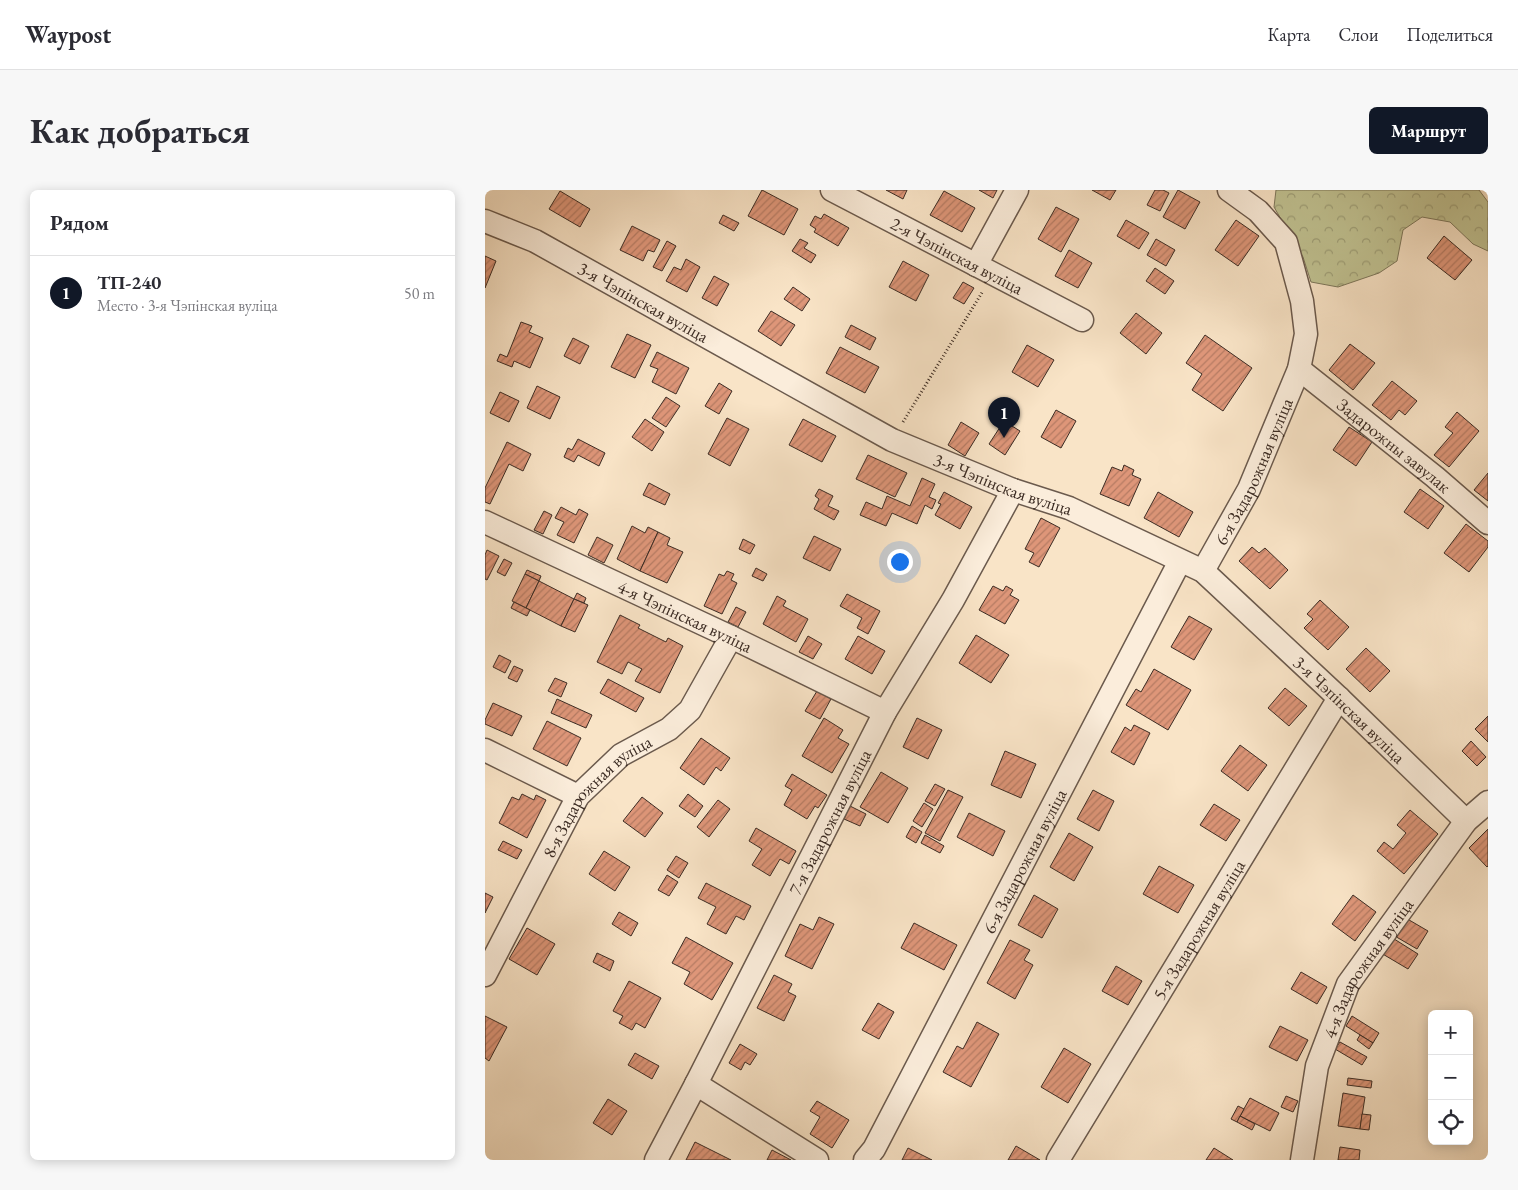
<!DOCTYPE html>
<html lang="ru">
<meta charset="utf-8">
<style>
body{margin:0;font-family:"EB Garamond",serif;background:#f7f7f7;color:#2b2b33}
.controls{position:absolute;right:15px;bottom:15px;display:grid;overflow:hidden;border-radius:8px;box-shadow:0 2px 12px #0003}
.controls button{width:45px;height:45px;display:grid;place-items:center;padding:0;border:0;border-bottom:1px solid #e1e1e2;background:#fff;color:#2b2b33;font:25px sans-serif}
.you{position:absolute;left:414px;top:371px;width:18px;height:18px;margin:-12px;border:4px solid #fff;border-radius:50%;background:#1a73e8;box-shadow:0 0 0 8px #1a73e833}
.badge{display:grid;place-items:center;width:32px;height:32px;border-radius:50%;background:#111827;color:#fff;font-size:16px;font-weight:700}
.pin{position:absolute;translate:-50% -41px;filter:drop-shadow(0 1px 2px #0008)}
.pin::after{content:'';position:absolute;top:26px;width:18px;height:15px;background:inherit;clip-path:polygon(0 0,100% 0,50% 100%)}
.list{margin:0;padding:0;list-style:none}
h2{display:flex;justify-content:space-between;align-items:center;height:65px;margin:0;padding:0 20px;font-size:21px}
h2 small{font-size:16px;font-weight:400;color:#7c7c81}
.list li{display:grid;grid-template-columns:32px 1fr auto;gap:15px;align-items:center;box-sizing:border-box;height:75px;padding:0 20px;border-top:1px solid #e1e1e2}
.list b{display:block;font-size:19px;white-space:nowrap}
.list p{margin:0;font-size:16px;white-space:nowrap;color:#7c7c81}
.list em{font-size:16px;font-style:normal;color:#7c7c81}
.icon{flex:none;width:28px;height:28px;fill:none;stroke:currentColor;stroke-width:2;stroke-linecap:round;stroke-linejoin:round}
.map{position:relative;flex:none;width:1003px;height:970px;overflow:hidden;border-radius:8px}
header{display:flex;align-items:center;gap:30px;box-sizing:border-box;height:70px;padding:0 25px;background:#fff;border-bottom:1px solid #e1e1e2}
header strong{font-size:24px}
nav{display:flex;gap:28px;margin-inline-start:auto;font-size:18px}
.intro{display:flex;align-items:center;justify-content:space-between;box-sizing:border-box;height:120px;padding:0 30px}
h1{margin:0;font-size:35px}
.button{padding:12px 22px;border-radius:8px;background:#111827;color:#fff;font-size:18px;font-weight:700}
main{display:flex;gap:30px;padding:0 30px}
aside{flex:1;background:#fff;border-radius:8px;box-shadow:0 2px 12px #0003}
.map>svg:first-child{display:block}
.forest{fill:url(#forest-crowns);stroke:#7e785c}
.building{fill:url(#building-hatch);stroke:#3c2c24}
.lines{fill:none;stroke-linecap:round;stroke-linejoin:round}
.minor-casing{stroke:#6b5a4d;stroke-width:25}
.path{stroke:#3c2c24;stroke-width:3;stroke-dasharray:1 2.5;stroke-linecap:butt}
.minor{stroke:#fbeddb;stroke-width:22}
.labels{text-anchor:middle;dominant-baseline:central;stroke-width:4;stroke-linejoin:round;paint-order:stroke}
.street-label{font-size:18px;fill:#3c2c24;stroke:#fbeddb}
</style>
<header>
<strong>Waypost</strong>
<nav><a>Карта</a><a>Слои</a><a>Поделиться</a></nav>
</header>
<div class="intro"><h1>Как добраться</h1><a class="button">Маршрут</a></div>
<main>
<aside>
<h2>Рядом<small></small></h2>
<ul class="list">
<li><span class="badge">1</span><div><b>ТП-240</b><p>Место · 3-я Чэпінская вуліца</p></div><em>50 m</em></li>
</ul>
</aside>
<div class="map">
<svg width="1003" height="970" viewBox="0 0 1003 970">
<defs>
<pattern id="forest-crowns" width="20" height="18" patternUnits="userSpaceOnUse" patternTransform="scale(1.25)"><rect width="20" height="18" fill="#c1c393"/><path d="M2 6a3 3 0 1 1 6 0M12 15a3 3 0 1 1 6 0" fill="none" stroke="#9e9f78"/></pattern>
<pattern id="building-hatch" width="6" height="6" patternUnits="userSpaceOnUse" patternTransform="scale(1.25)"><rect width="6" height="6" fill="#de9679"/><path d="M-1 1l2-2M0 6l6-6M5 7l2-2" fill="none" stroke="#b57b63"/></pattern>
</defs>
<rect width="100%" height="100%" fill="#f9e4c7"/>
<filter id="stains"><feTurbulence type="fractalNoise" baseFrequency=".004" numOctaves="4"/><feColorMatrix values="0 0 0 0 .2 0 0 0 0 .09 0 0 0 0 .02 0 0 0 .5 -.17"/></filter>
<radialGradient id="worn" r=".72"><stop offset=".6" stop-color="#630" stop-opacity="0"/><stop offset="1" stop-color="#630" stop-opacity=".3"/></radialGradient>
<!-- forest -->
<polygon class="forest" points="791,0 994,0 1003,12 1003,61 988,54 965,32 937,27 918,40 912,71 894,83 853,97 826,92 818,67 789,17"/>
<!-- building -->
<g class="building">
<polygon points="277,0 313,19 299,45 263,26"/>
<polygon points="401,0 422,0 418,9"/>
<polygon points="494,0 512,0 508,8"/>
<polygon points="607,0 631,0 625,10"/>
<polygon points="670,0 678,0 684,3 675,21 662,15"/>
<polygon points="693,0 715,12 700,39 678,27"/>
<polygon points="75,1 105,19 95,37 64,19"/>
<polygon points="459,1 490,18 477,42 445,25"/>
<polygon points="571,17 594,29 576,62 553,49"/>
<polygon points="339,24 364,38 353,56 329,42 331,39 325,35 330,26 336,29"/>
<polygon points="238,25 254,33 249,41 234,33"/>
<polygon points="641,30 664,43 654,59 632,46"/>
<polygon points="751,30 774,46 753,76 730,60"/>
<polygon points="147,36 175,50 169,62 163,60 158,71 135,60"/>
<polygon points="959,46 987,70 970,90 942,68"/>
<polygon points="315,49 323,53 319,58 331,65 326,73 307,61"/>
<polygon points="671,49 690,60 681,76 662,65"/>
<polygon points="182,51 191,56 177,81 168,77"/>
<polygon points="584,60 607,73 593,98 570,86"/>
<polygon points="0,66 11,71 0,98"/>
<polygon points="201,69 215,77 202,102 181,91 189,77 196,80"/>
<polygon points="418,71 444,85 431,111 404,97"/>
<polygon points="670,78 689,91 680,104 661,91"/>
<polygon points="229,86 244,94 232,116 217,108"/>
<polygon points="478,92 489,98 479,114 468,108"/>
<polygon points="308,97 325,109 317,121 299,109"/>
<polygon points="286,121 310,135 296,156 273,141"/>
<polygon points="651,123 677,143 661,164 635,143"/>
<polygon points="36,132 47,136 44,142 58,148 45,178 29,171 27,177 12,171 15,164 22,167"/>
<polygon points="366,135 391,148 385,160 360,147"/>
<polygon points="142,144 166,155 150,188 126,177"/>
<polygon points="720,145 767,178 738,221 707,200 717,184 701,173"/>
<polygon points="88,148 104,156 95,174 79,166"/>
<polygon points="865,154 890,173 868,200 844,180"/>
<polygon points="542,155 569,170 553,197 527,182"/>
<polygon points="355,157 394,177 380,203 341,183"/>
<polygon points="172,162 204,178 191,204 167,192 173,179 165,176"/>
<polygon points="907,191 932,211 920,225 914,220 906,230 887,215"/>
<polygon points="234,193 247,201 234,224 220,216"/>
<polygon points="52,196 75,207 65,229 42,218"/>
<polygon points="15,202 34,211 24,232 5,223"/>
<polygon points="181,207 195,216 181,237 167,228"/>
<polygon points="571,220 591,231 576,258 556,247"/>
<polygon points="972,222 994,241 964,277 949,265 968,243 960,237"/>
<polygon points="242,228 264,239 245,276 223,264"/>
<polygon points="160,229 179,242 167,261 147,247"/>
<polygon points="318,229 351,246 337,272 304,255"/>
<polygon points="519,231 535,241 520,265 504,254"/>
<polygon points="476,232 494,243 480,266 463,255"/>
<polygon points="864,237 887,252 871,276 848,260"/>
<polygon points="93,249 120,263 114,276 93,265 89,272 79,267 83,258 87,260"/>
<polygon points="22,252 46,264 38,281 24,274 5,314 0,312 0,298"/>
<polygon points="383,265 422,283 410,307 371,289"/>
<polygon points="639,275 649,280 647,285 656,289 644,316 615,304 627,277 637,281"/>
<polygon points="1003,283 1003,311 989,300"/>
<polygon points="437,288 450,294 444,307 451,310 447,319 440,315 432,334 407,323 401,336 375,325 381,312 397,319 402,306 425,316"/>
<polygon points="164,293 185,304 180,315 158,305"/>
<polygon points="334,299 348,306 343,316 354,321 349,330 329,319 334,309 330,306"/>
<polygon points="935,299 959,316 943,339 919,322"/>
<polygon points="459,302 487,317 475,339 450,325 456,314 453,313"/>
<polygon points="673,302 708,322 694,347 659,328"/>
<polygon points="76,317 91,325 94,319 103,324 89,353 72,345 79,332 70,328"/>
<polygon points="59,321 67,325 58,344 49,340"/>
<polygon points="556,328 575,338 554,377 544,372 549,363 540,359"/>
<polygon points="981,334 1003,351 1003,357 984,382 959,363"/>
<polygon points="147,336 160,343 163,337 173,342 155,381 132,369"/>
<polygon points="173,342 185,348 182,355 198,362 182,393 155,381"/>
<polygon points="329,346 356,359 345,381 318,368"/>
<polygon points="112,347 128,355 119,373 103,365"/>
<polygon points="258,349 270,355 265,364 254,359"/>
<polygon points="767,357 774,363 780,358 803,380 785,399 754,371"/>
<polygon points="2,360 14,366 2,390 0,389 0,365"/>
<polygon points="19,369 27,373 20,386 12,382"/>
<polygon points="271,378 282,384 278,391 267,386"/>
<polygon points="42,380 56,386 54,391 40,384"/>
<polygon points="242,381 249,384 246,390 252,393 237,424 219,416 234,384 239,386"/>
<polygon points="40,384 54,391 41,418 27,411"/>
<polygon points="54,391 89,409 76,436 41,418"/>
<polygon points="508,396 518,401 521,396 528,400 525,405 534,410 520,434 494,420"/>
<polygon points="92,403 101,408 99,413 89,409"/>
<polygon points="362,404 395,421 383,444 372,438 377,428 355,416"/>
<polygon points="292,406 301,411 298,416 323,429 311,452 278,434"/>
<polygon points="89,409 103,415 90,442 76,436"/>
<polygon points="835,410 864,437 843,460 819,438 828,429 822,424"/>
<polygon points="29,412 45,420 42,426 26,418"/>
<polygon points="251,417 261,422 253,437 243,432"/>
<polygon points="135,425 155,435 153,438 181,452 183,448 198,456 175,503 150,491 157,479 143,472 137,484 112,472"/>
<polygon points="704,426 727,439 709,470 686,457"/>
<polygon points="491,445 524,465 506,493 474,473"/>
<polygon points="323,446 337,454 328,469 314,462"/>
<polygon points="373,446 400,461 387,484 360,469"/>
<polygon points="881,458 905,481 885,502 861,479"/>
<polygon points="14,465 26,471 20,483 8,477"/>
<polygon points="29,476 38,480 32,492 23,488"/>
<polygon points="669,479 706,500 683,540 641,515 651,499 656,502"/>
<polygon points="70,488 82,493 76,507 63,501"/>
<polygon points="123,489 159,508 151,522 115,503"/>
<polygon points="800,498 822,516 804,536 783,518"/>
<polygon points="332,501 346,509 335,529 320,521"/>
<polygon points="72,509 107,525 101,538 66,523"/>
<polygon points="8,513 37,526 27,546 0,534 0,530"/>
<polygon points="1003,526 1003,552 990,539"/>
<polygon points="339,528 358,540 353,548 364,554 347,583 317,566"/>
<polygon points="432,528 457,540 443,569 418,557"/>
<polygon points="62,531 96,548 82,576 48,559"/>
<polygon points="649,535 665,543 649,575 626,562 640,537 646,541"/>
<polygon points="216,548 245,568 236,581 231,577 219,595 195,578"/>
<polygon points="986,551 1001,567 992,576 977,561"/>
<polygon points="755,555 782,575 763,601 736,581"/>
<polygon points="520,561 551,574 536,608 506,595"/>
<polygon points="396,582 423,598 403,633 375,617"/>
<polygon points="307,584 342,605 333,618 330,616 322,629 299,615 307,600 300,596"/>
<polygon points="450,594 460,599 450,616 440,611"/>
<polygon points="463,600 478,607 455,651 440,643"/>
<polygon points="608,600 629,611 614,641 592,629"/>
<polygon points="37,604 49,610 51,605 61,610 42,648 14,633 27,607 34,610"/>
<polygon points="203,604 218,616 210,627 194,616"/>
<polygon points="157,607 178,623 160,647 138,631"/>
<polygon points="233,610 245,619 224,647 212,637"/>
<polygon points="439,613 448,619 437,637 428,631"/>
<polygon points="729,614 755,630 741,651 715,635"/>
<polygon points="365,616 381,624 375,636 359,629"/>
<polygon points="925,620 953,644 919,684 892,661 899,652 908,659 921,643 912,635"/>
<polygon points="484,623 520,641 508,666 472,647"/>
<polygon points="427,636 437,642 431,653 421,647"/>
<polygon points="271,638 311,661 304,674 295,669 285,686 267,675 277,659 264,651"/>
<polygon points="1003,639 1003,676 1002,677 984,658"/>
<polygon points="584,643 608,657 589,691 565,677"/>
<polygon points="440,645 459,656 455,663 436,653"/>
<polygon points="18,651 37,660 32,669 13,660"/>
<polygon points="119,661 145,677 130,701 104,684"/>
<polygon points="191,666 203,673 194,688 182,680"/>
<polygon points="674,676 709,695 693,723 658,704"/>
<polygon points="182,685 193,692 184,706 173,700"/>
<polygon points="221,693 266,716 259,730 251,726 241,744 222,734 231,717 213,708"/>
<polygon points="0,703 8,707 0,723"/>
<polygon points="549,705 573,719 557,748 533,735"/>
<polygon points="868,705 891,722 870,751 847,734"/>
<polygon points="134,722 153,733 146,746 127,734"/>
<polygon points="334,727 349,734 327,779 300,766 315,734 328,740"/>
<polygon points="919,727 943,741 932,759 908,745"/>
<polygon points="429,733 472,755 459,780 416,758"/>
<polygon points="42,738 70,754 52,785 24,769"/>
<polygon points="201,747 248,773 227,810 199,794 205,782 187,773"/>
<polygon points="906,747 933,764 923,779 896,763"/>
<polygon points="525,750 545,760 539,770 548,775 530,809 502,793"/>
<polygon points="112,763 129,771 125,781 108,772"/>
<polygon points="631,776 657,791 643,815 617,801"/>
<polygon points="816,782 842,797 832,814 806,799"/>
<polygon points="289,785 307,794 303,802 311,806 299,831 272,818"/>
<polygon points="144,791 176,808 160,838 151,833 147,840 134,833 138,826 128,821"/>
<polygon points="393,813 409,822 394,849 377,840"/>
<polygon points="0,826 22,837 4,871 0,868"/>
<polygon points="867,826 894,843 888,853 861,836"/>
<polygon points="492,832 514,844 486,897 458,882 472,856 478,859"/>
<polygon points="795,836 823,850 812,871 784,857"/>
<polygon points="875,845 888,853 884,859 872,850"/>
<polygon points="855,852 882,867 877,875 850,859"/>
<polygon points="255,854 272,864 265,875 260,872 256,880 244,873"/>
<polygon points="579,858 606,874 583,913 556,897"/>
<polygon points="150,863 174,876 167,889 143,875"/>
<polygon points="863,888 887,891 886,898 862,895"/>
<polygon points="858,903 880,907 875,939 853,936"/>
<polygon points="801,906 813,911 808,922 796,917"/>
<polygon points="765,908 794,923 785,941 755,926"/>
<polygon points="123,909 142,921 127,945 108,933"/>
<polygon points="332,911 364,930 347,958 325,944 335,927 325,921"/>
<polygon points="753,916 759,919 752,932 746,929"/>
<polygon points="877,924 886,925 884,940 875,939"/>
<polygon points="755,926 770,934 767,940 752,932"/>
<polygon points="210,952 246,970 201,970"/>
<polygon points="531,956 555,970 523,970"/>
<polygon points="855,957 875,960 874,970 853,970"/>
<polygon points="423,958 447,970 417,970"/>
<polygon points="729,958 748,970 721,970"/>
<polygon points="287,960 306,970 282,970"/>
</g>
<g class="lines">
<!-- minor casing -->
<g class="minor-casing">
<g id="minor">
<path id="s1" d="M347 0 597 130"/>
<path id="s2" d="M0 31 50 51 407 250 528 300 584 318 718 381 854 508 981 631"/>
<polyline points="491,75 532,0"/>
<path id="s3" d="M814 179 950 287 1003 333"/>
<path id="s4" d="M0 332 246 447 400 522"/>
<path id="s5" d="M718 381 764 299 814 179 821 144 817 111 801 52 773 21 744 0"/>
<polyline points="0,560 93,606"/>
<path id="s6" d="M0 785 93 606 136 565 184 539 205 520 246 447"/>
<polyline points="211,894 332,970"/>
<path id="s7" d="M171 970 211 894 400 522 468 410 528 300"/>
<path id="s8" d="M380 970 389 959 695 371"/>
<path id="s9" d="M573 970 854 508"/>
<path id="s10" d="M817 970 832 876 863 794 981 631 1003 612"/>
</g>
</g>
<!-- path -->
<polyline class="path" points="418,232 498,101"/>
<!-- minor -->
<use href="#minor" class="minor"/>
</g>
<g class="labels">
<!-- street labels -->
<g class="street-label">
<text stroke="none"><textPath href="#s1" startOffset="141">2-я Чэпінская вуліца</textPath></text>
<text stroke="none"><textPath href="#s2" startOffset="178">3-я Чэпінская вуліца</textPath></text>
<text stroke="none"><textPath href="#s3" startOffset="122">Задарожны завулак</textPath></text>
<text stroke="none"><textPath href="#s5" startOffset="112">6-я Задарожная вуліца</textPath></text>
<text stroke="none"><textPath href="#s2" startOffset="582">3-я Чэпінская вуліца</textPath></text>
<text stroke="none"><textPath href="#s4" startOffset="221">4-я Чэпінская вуліца</textPath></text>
<text stroke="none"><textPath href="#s2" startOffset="1002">3-я Чэпінская вуліца</textPath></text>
<text stroke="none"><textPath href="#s6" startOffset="214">8-я Задарожная вуліца</textPath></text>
<text stroke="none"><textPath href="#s7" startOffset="380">7-я Задарожная вуліца</textPath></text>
<text stroke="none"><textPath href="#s8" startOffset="339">6-я Задарожная вуліца</textPath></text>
<text stroke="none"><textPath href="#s9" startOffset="270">5-я Задарожная вуліца</textPath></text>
<text stroke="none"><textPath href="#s10" startOffset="206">4-я Задарожная вуліца</textPath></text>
</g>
</g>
<rect width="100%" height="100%" filter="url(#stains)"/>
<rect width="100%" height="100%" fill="url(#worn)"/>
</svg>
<div class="controls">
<button>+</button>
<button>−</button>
<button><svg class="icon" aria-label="locate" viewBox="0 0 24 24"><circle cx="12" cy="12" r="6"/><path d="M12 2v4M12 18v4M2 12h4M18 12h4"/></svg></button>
</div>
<div class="you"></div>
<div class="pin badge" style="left:519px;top:248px">1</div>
</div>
</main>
